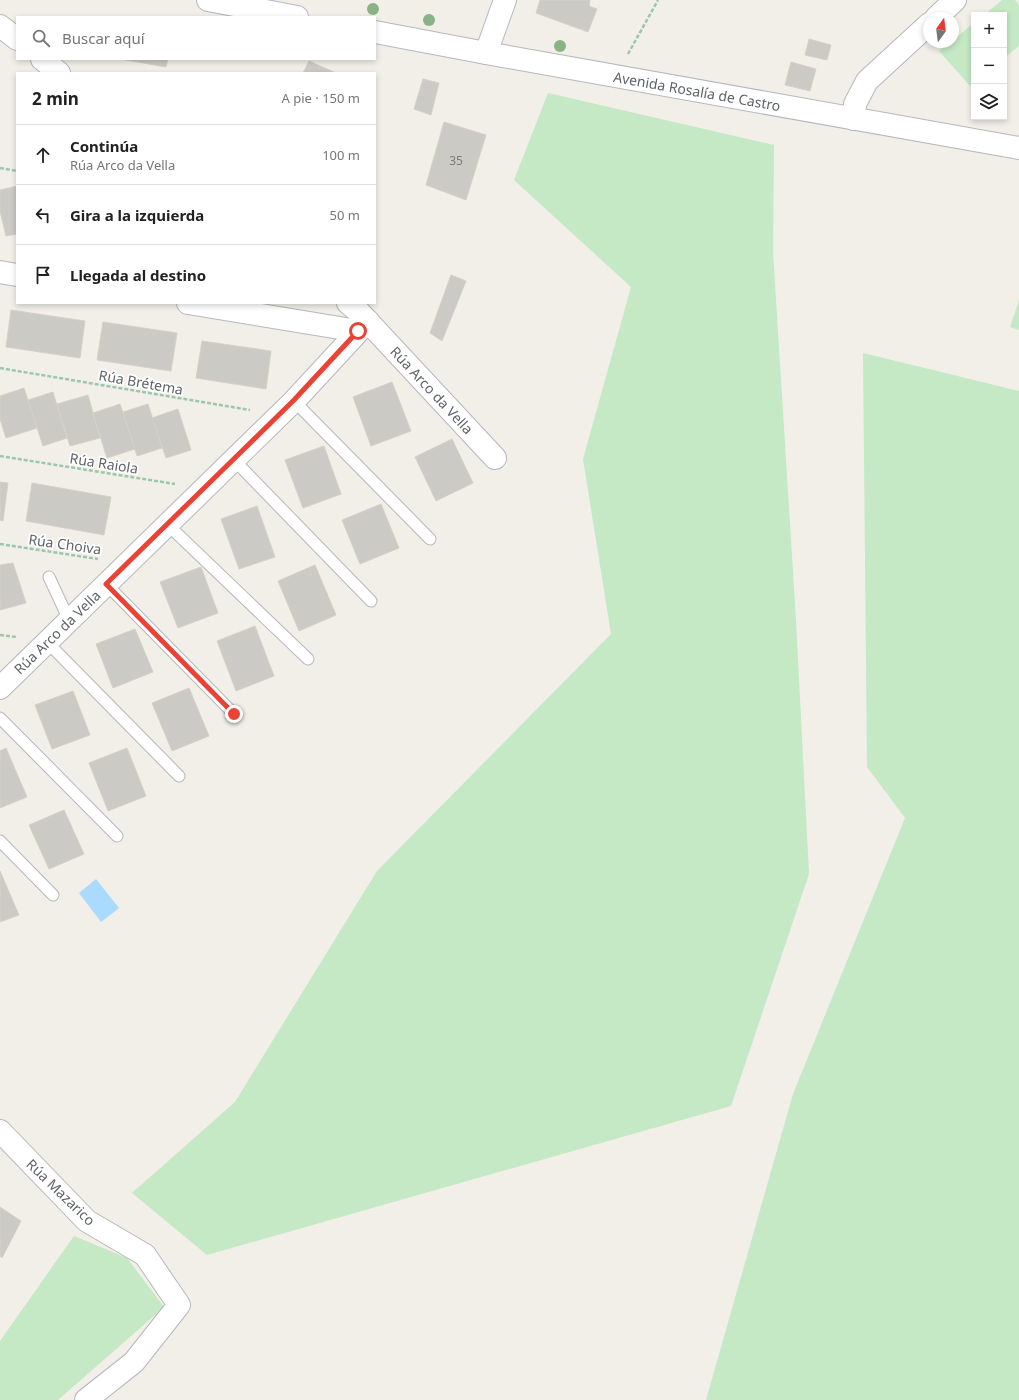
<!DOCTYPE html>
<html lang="es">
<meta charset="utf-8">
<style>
body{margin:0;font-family:"Noto Sans",sans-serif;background:#f2f2f2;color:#222}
.controls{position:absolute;right:12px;top:12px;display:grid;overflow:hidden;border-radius:0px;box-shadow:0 2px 6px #0003}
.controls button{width:36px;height:36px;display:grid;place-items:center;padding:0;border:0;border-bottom:1px solid #e0e0e0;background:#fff;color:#222;font:20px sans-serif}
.compass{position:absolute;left:923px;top:12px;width:36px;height:36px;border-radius:50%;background:#fff;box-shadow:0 2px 6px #0003;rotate:14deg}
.stop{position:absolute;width:12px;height:12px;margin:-9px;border:3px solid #ea4335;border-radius:50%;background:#fff}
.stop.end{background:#ea4335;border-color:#fff;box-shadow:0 1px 4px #0008}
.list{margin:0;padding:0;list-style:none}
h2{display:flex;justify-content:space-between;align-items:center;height:52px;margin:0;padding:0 16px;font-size:17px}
h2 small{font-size:13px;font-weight:400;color:#767676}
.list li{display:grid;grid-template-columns:26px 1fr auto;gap:12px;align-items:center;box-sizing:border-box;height:60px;padding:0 16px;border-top:1px solid #e0e0e0}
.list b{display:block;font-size:15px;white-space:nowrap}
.list p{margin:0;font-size:13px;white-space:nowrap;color:#767676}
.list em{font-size:13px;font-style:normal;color:#767676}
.icon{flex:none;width:22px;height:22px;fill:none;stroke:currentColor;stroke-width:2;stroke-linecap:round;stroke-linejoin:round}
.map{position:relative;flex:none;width:1019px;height:1400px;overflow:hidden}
.search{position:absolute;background:#fff;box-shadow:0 2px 6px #0003;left:16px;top:16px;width:360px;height:44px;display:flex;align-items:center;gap:10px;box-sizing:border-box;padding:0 14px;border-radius:0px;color:#767676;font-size:15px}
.panel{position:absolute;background:#fff;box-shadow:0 2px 6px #0003;left:16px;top:72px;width:360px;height:232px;border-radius:0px}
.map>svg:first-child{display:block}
.green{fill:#c5e8c5}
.water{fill:#aadaff}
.building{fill:#cccac5;stroke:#d6d1c6}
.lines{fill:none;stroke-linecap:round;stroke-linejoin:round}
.service-casing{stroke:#b5b8bc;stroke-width:13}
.minor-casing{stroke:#b5b8bc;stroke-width:24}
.tertiary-casing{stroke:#b5b8bc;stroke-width:24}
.path{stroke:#9cc7a9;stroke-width:2.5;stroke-dasharray:4 2;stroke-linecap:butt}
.service{stroke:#fff;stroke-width:11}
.minor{stroke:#fff;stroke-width:22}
.tertiary{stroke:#fff;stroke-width:22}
.tree{fill:#89b387}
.route{stroke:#ea4335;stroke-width:5}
.labels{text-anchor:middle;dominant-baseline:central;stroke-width:3.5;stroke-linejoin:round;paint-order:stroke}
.number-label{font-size:12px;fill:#7a7d7f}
.street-label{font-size:14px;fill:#5f6368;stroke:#fff}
</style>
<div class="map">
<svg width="1019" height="1400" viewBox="0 0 1019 1400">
<rect width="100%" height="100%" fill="#f1efe8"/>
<!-- green -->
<g class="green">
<polygon points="1002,0 1015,0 1019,5 1019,46 1004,58 1004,15 984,15"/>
<polygon points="974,23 974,83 970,86 939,51 950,42 953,42 953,40"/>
<polygon points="548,93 774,145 773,252 796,620 809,874 731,1106 207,1255 132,1193 235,1102 377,871 611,634 583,459 631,287 514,180"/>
<polygon points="1019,300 1019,330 1010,327"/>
<polygon points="863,353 1019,391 1019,1400 706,1400 793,1094 905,818 867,767"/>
<polygon points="74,1236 127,1258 164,1307 58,1400 0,1400 0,1341"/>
</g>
<!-- water -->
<polygon class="water" points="96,879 119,908 101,922 79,893"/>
<!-- building -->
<g class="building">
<polygon points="540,0 590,0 589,6 597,9 588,32 536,13"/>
<polygon points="809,39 831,45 827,60 805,55"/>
<polygon points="121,59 168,59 166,67"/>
<polygon points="309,61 336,73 303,73"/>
<polygon points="791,62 816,69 810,91 785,85"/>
<polygon points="423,79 439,83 431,115 414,109"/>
<polygon points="444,122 486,135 466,200 426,185"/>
<polygon points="17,186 17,234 6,236 0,211 0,190"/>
<polygon points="451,275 466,281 442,341 430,333"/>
<polygon points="11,310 85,321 80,358 6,347"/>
<polygon points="103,322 177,333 171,371 97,360"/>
<polygon points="202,341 271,351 266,389 196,378"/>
<polygon points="392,382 411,431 371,446 353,397"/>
<polygon points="24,388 37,428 6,438 0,419 0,396"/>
<polygon points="53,392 67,438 43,446 28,400"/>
<polygon points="88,395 100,438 70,446 57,404"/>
<polygon points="120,404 135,449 107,458 93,413"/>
<polygon points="148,404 162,448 137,456 123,412"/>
<polygon points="178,409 191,450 166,458 152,418"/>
<polygon points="452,439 473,483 436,501 415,457"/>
<polygon points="324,446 341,494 303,508 285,460"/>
<polygon points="0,482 8,483 3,521 0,520"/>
<polygon points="32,483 111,497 104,535 26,521"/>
<polygon points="381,504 399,548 360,564 342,520"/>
<polygon points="257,506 275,557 239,569 221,519"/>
<polygon points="13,563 26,603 0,610 0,565"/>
<polygon points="315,565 336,615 299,631 278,581"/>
<polygon points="201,567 218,613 178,628 160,582"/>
<polygon points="255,626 274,676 236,691 217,641"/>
<polygon points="135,629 153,672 113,688 96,644"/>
<polygon points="189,688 209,736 172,751 152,703"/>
<polygon points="73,691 90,735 52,749 35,705"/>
<polygon points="6,748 27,797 0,808 0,751"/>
<polygon points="127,748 146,796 108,811 89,763"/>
<polygon points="64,810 84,854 49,869 29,825"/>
<polygon points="0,871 19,915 0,922"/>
<polygon points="0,1207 21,1221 2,1258 0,1256"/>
</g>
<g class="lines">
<!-- service casing -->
<g class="service-casing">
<g id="service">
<polyline points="294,401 430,539"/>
<polyline points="234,460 371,601"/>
<polyline points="168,525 308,659"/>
<polyline points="49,577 69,620"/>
<polyline points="106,584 234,714"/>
<polyline points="47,642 179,776"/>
<polyline points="0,718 117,836"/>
<polyline points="0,841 53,895"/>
</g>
</g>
<!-- minor casing -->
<g class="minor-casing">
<g id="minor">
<polyline points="936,18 955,0"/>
<polyline points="0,26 17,39"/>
<polyline points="486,53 505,0"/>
<polyline points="42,59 59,73"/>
<polyline points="854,119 855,104 867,81 929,24"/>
<polyline points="0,272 17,275"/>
<polyline points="188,303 358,331"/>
<polyline points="348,303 359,312 495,458"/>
<polyline points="0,688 294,401 368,321"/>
<polyline points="0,1131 87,1221 145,1255 179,1305 134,1362 86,1400"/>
</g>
</g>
<!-- tertiary casing -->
<g class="tertiary-casing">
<g id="tertiary">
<polyline points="208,0 297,17"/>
<polyline points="375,32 486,53 1019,148"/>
</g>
</g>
<!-- path -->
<g class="path">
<polyline points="628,54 658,0"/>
<polyline points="0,168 17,171"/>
<polyline points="0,368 250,410"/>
<polyline points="0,456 175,484"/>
<polyline points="0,544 98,559"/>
<polyline points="0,635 17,637"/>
</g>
<!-- service -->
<use href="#service" class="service"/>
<!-- minor -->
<use href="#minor" class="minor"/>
<!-- tertiary -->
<use href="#tertiary" class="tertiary"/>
</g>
<!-- trees -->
<g class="tree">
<circle cx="373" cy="9" r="6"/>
<circle cx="429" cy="20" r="6"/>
<circle cx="560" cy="46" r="6"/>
</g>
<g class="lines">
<!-- route -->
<polyline class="route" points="234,714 106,584 294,400 358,331"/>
</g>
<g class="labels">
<!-- number labels -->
<g class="number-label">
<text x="456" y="160">35</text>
</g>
<!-- street labels -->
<g class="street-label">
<text transform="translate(697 91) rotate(10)">Avenida Rosalía de Castro</text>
<text transform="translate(141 382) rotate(10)">Rúa Brétema</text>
<text transform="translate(432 390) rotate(47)">Rúa Arco da Vella</text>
<text transform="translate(104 463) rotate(9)">Rúa Raiola</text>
<text transform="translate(65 544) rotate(8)">Rúa Choiva</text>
<text transform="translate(57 632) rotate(-44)">Rúa Arco da Vella</text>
<text transform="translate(61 1192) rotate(44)">Rúa Mazarico</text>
</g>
</g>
</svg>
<div class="controls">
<button>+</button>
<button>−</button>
<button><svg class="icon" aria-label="layers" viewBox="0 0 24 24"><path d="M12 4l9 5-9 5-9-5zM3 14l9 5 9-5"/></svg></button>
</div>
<svg class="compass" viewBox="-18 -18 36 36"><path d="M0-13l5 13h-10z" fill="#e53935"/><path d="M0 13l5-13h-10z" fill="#767676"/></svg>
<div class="stop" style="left:358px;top:331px"></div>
<div class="stop end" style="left:234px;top:714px"></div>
<div class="search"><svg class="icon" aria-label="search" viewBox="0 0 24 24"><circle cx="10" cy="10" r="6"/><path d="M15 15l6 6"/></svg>Buscar aquí</div>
<section class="panel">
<h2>2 min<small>A pie · 150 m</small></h2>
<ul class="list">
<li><svg class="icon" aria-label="ahead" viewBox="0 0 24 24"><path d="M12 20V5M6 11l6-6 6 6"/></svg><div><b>Continúa</b><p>Rúa Arco da Vella</p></div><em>100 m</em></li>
<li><svg class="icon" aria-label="left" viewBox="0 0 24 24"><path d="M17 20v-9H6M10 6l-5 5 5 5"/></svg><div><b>Gira a la izquierda</b></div><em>50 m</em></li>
<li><svg class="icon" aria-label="arrive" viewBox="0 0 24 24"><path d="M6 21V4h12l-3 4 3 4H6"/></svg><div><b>Llegada al destino</b></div></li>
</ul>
</section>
</div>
